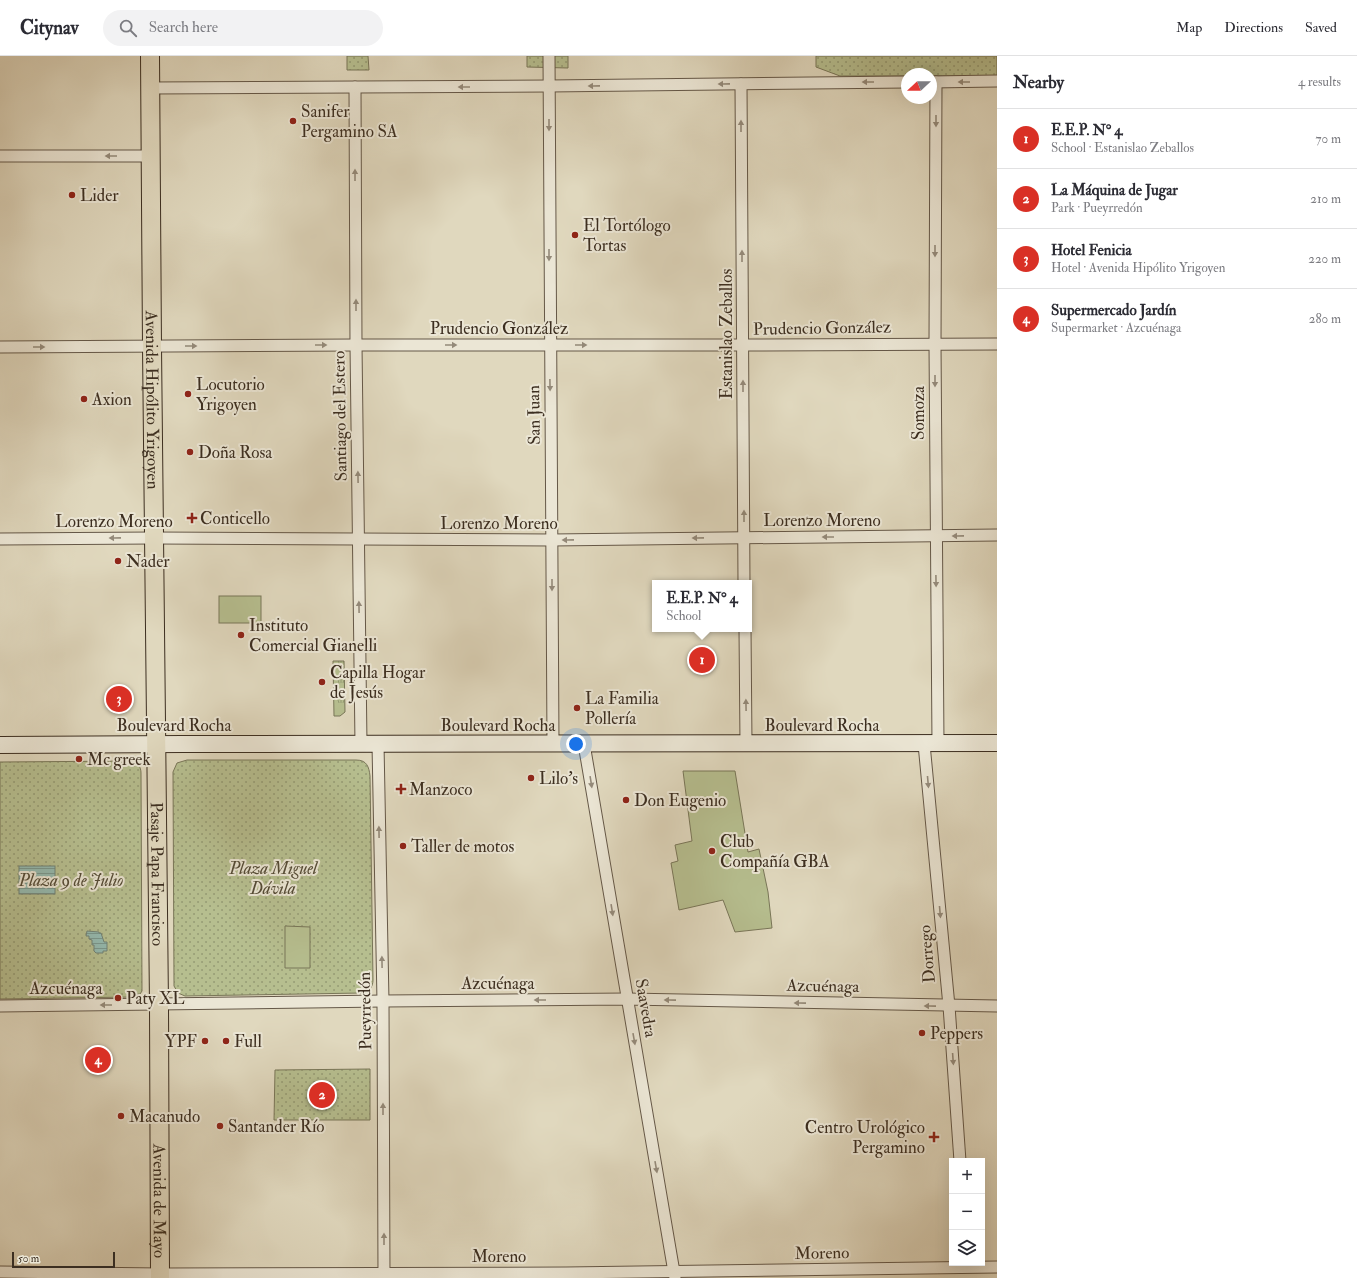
<!DOCTYPE html>
<meta charset="utf-8">
<style>
body{margin:0;font-family:"IM FELL Double Pica",serif;background:#f2f2f3;color:#2b2b33}
.controls{position:absolute;right:12px;bottom:12px;display:grid;overflow:hidden;border-radius:0px;box-shadow:0 4px 16px #0002}
.controls button{width:36px;height:36px;display:grid;place-items:center;padding:0;border:0;border-bottom:1px solid #e1e1e2;background:#fff;color:#2b2b33;font:20px sans-serif}
.compass{position:absolute;left:901px;top:12px;width:36px;height:36px;border-radius:50%;background:#fff;box-shadow:0 4px 16px #0002;rotate:248deg}
.scale{position:absolute;left:12px;bottom:10px;width:103px;box-sizing:border-box;padding-left:4px;border:2px solid #3c2e20;border-top:0;font-size:11px;line-height:14px;white-space:nowrap;color:#3c2e20;-webkit-text-stroke:3px #ebe6d5;paint-order:stroke}
.you{position:absolute;left:576px;top:688px;width:14px;height:14px;margin:-10px;border:3px solid #fff;border-radius:50%;background:#1a73e8;box-shadow:0 0 0 6px #1a73e833}
.badge{display:grid;place-items:center;width:26px;height:26px;border-radius:50%;background:#d93025;color:#fff;font-size:13px;font-weight:700}
.pin{position:absolute;translate:-50% -50%;border:2px solid #fff;box-shadow:0 1px 4px #0006}
.popup{position:absolute;left:652px;top:524px;width:100px;height:52px;box-sizing:border-box;display:grid;place-content:center;border-radius:0px;background:#fff;filter:drop-shadow(0 1px 3px #0005);font-size:13px;white-space:nowrap;color:#7c7c81}
.popup b{font-size:15px;color:#2b2b33}
.popup::after{content:'';position:absolute;left:50%;top:100%;margin-left:-8px;border:8px solid transparent;border-top-color:#fff}
.list{margin:0;padding:0;list-style:none}
h2{display:flex;justify-content:space-between;align-items:center;height:52px;margin:0;padding:0 16px;font-size:17px}
h2 small{font-size:13px;font-weight:400;color:#7c7c81}
.list li{display:grid;grid-template-columns:26px 1fr auto;gap:12px;align-items:center;box-sizing:border-box;height:60px;padding:0 16px;border-top:1px solid #e1e1e2}
.list b{display:block;font-size:15px;white-space:nowrap}
.list p{margin:0;font-size:13px;white-space:nowrap;color:#7c7c81}
.list em{font-size:13px;font-style:normal;color:#7c7c81}
.icon{flex:none;width:22px;height:22px;fill:none;stroke:currentColor;stroke-width:2;stroke-linecap:round;stroke-linejoin:round}
.map{position:relative;flex:none;width:997px;height:1222px;overflow:hidden}
header{display:flex;align-items:center;gap:24px;box-sizing:border-box;height:56px;padding:0 20px;background:#fff;border-bottom:1px solid #e1e1e2}
header strong{font-size:19px}
nav{display:flex;gap:22px;margin-inline-start:auto;font-size:14px}
.search{width:280px;height:36px;background:#f2f2f3;display:flex;align-items:center;gap:10px;box-sizing:border-box;padding:0 14px;border-radius:22px;color:#7c7c81;font-size:15px}
main{display:flex}
aside{flex:1;background:#fff}
.map>svg:first-child{display:block}
.grass{fill:url(#grass-tufts);stroke:#797658}
.park{fill:url(#park-dots);stroke:#797658}
.pitch{fill:#b6be8f;stroke:#797658}
.water{fill:url(#water-rules);stroke:#718276}
.lines{fill:none;stroke-linecap:round;stroke-linejoin:round}
.street-casing{stroke:#655848;stroke-width:13}
.secondary-casing{stroke:#3c2e20;stroke-width:18}
.primary-casing{stroke:#3c2e20;stroke-width:20}
.street{stroke:#ebe6d5;stroke-width:11}
.secondary{stroke:#ebe6d5;stroke-width:16}
.primary{stroke:#e0d8be;stroke-width:18}
.oneway{fill:#948a7a}
.poi-dot{fill:#8f2418;stroke:#ebe6d5;stroke-width:1.5}
.labels{text-anchor:middle;dominant-baseline:central;stroke-width:4;stroke-linejoin:round;paint-order:stroke}
.poi-label{font-size:17px;fill:#3c2e20;stroke:#ebe6d5;text-anchor:start}
.street-label{font-size:17px;fill:#3c2e20;stroke:#ebe6d5}
.park-label{font-size:17px;font-style:italic;fill:#544b36;stroke:#ebe6d5}
</style>
<header>
<strong>Citynav</strong>
<div class="search"><svg class="icon" aria-label="search" viewBox="0 0 24 24"><circle cx="10" cy="10" r="6"/><path d="M15 15l6 6"/></svg>Search here</div>
<nav><a>Map</a><a>Directions</a><a>Saved</a></nav>
</header>
<main>
<div class="map">
<svg width="997" height="1222" viewBox="0 0 997 1222">
<defs>
<pattern id="grass-tufts" width="24" height="20" patternUnits="userSpaceOnUse"><rect width="24" height="20" fill="#b6be8f"/><path d="M3 7l-1-3M5 7V3M7 7l1-3M15 17l-1-3M17 17v-4M19 17l1-3" fill="none" stroke="#959b74"/></pattern>
<pattern id="park-dots" width="8" height="8" patternUnits="userSpaceOnUse"><rect width="8" height="8" fill="#b6be8f"/><path d="M2 2h.1M6 6h.1" fill="none" stroke="#959b74" stroke-width="1.8" stroke-linecap="round"/></pattern>
<pattern id="water-rules" width="6" height="5" patternUnits="userSpaceOnUse"><rect width="6" height="5" fill="#94bab0"/><path d="M0 2.5h6" fill="none" stroke="#7a988f"/></pattern>
</defs>
<rect width="100%" height="100%" fill="#e0d8be"/>
<filter id="stains"><feTurbulence type="fractalNoise" baseFrequency=".005" numOctaves="4"/><feColorMatrix values="0 0 0 0 .2 0 0 0 0 .09 0 0 0 0 .02 0 0 0 .5 -.17"/></filter>
<radialGradient id="worn" r=".72"><stop offset=".6" stop-color="#630" stop-opacity="0"/><stop offset="1" stop-color="#630" stop-opacity=".3"/></radialGradient>
<!-- grass -->
<polygon class="grass" points="333,605 344,605 345,656 340,660 334,660"/>
<!-- park -->
<g class="park">
<polygon points="347,0 368,0 369,14 347,14"/>
<polygon points="527,0 568,0 568,12 527,11"/>
<polygon points="816,0 997,0 997,20 931,20 931,18 907,18 907,20 840,20 816,11"/>
<path d="M187 704H356C367 704 369 711 370 720L373 924C373 931 369 936 362 937L185 940 178 937 174 930 173 716 177 707Z"/>
<path d="M132 705C138 707 141 711 141 717L142 935 140 938 132 941 0 943V706Z"/>
<polygon points="370,1013 370,1064 274,1064 275,1014"/>
</g>
<!-- pitch -->
<g class="pitch">
<rect x="219" y="540" width="42" height="27"/>
<polygon points="683,715 735,715 748,796 759,793 768,836 772,872 735,876 723,844 679,854 671,807 678,805 675,789 692,785"/>
<polygon points="285,870 310,871 310,912 285,912"/>
</g>
<!-- water -->
<g class="water">
<rect x="19" y="810" width="36" height="28"/>
<polygon points="87,875 99,876 99,877 101,877 104,886 107,886 107,895 103,895 103,897 96,897 94,895 94,889 92,889 92,884 89,883 89,880 86,880"/>
</g>
<g class="lines">
<!-- street casing -->
<g class="street-casing">
<g id="street">
<polyline points="549,0 553,687"/>
<polyline points="931,26 997,25"/>
<polyline points="936,26 935,288 938,688"/>
<polyline points="741,28 744,527"/>
<polyline points="355,31 356,289 361,688"/>
<polyline points="150,32 549,30 907,26"/>
<polyline points="0,100 150,100"/>
<polyline points="0,291 356,289 743,289 997,288"/>
<polyline points="0,483 154,482 552,484 997,479"/>
<polyline points="745,573 746,688"/>
<polyline points="378,688 383,945 384,1222"/>
<polyline points="584,688 675,1222"/>
<polyline points="924,688 949,950 960,1105"/>
<polyline points="0,950 383,945 627,943 997,950"/>
<polyline points="0,1216 160,1218 566,1217 997,1211"/>
</g>
</g>
<!-- secondary casing -->
<g class="secondary-casing">
<polyline id="secondary" points="0,689 183,688 997,687"/>
</g>
<!-- primary casing -->
<g class="primary-casing">
<g id="primary">
<path id="s1" d="M150 0 152 291 159 949 160 1222"/>
</g>
</g>
<!-- street -->
<use href="#street" class="street"/>
<!-- secondary -->
<use href="#secondary" class="secondary"/>
<!-- primary -->
<use href="#primary" class="primary"/>
</g>
<!-- one-way arrows -->
<defs><path id="oneway-solid" d="M-6-.8H1V-3.2L6.5 0L1 3.2V.8H-6Z"/></defs>
<g class="oneway">
<use href="#oneway-solid" transform="translate(868 26) rotate(180)"/>
<use href="#oneway-solid" transform="translate(964 26) rotate(180)"/>
<use href="#oneway-solid" transform="translate(724 28) rotate(179)"/>
<use href="#oneway-solid" transform="translate(594 30) rotate(179)"/>
<use href="#oneway-solid" transform="translate(464 31) rotate(180)"/>
<use href="#oneway-solid" transform="translate(936 65) rotate(90)"/>
<use href="#oneway-solid" transform="translate(549 69) rotate(90)"/>
<use href="#oneway-solid" transform="translate(741 70) rotate(-90)"/>
<use href="#oneway-solid" transform="translate(111 100) rotate(180)"/>
<use href="#oneway-solid" transform="translate(355 119) rotate(-90)"/>
<use href="#oneway-solid" transform="translate(935 195) rotate(90)"/>
<use href="#oneway-solid" transform="translate(549 199) rotate(90)"/>
<use href="#oneway-solid" transform="translate(742 200) rotate(-90)"/>
<use href="#oneway-solid" transform="translate(356 249) rotate(-90)"/>
<use href="#oneway-solid" transform="translate(321 289)"/>
<use href="#oneway-solid" transform="translate(451 289)"/>
<use href="#oneway-solid" transform="translate(581 289)"/>
<use href="#oneway-solid" transform="translate(191 290)"/>
<use href="#oneway-solid" transform="translate(39 291)"/>
<use href="#oneway-solid" transform="translate(935 325) rotate(90)"/>
<use href="#oneway-solid" transform="translate(550 329) rotate(89)"/>
<use href="#oneway-solid" transform="translate(743 330) rotate(-90)"/>
<use href="#oneway-solid" transform="translate(358 421) rotate(-91)"/>
<use href="#oneway-solid" transform="translate(744 460) rotate(-90)"/>
<use href="#oneway-solid" transform="translate(958 480) rotate(179)"/>
<use href="#oneway-solid" transform="translate(828 481) rotate(180)"/>
<use href="#oneway-solid" transform="translate(115 482) rotate(179)"/>
<use href="#oneway-solid" transform="translate(698 482) rotate(179)"/>
<use href="#oneway-solid" transform="translate(568 484) rotate(179)"/>
<use href="#oneway-solid" transform="translate(936 525) rotate(89)"/>
<use href="#oneway-solid" transform="translate(552 529) rotate(90)"/>
<use href="#oneway-solid" transform="translate(359 551) rotate(-91)"/>
<use href="#oneway-solid" transform="translate(746 649) rotate(-91)"/>
<use href="#oneway-solid" transform="translate(591 726) rotate(81)"/>
<use href="#oneway-solid" transform="translate(928 726) rotate(85)"/>
<use href="#oneway-solid" transform="translate(379 776) rotate(-91)"/>
<use href="#oneway-solid" transform="translate(612 854) rotate(81)"/>
<use href="#oneway-solid" transform="translate(940 856) rotate(85)"/>
<use href="#oneway-solid" transform="translate(382 906) rotate(-91)"/>
<use href="#oneway-solid" transform="translate(540 944) rotate(180)"/>
<use href="#oneway-solid" transform="translate(670 944) rotate(-179)"/>
<use href="#oneway-solid" transform="translate(800 947) rotate(-179)"/>
<use href="#oneway-solid" transform="translate(106 949) rotate(180)"/>
<use href="#oneway-solid" transform="translate(930 950) rotate(-179)"/>
<use href="#oneway-solid" transform="translate(634 983) rotate(80)"/>
<use href="#oneway-solid" transform="translate(953 1003) rotate(86)"/>
<use href="#oneway-solid" transform="translate(383 1053) rotate(-90)"/>
<use href="#oneway-solid" transform="translate(656 1111) rotate(80)"/>
<use href="#oneway-solid" transform="translate(384 1183) rotate(-90)"/>
</g>
<!-- markers -->
<g class="poi-dot">
<circle cx="293" cy="65" r="4"/>
<circle cx="72" cy="139" r="4"/>
<circle cx="575" cy="179" r="4"/>
<circle cx="188" cy="338" r="4"/>
<circle cx="84" cy="343" r="4"/>
<circle cx="190" cy="396" r="4"/>
<path d="M190 456h4v4h4v4h-4v4h-4v-4h-4v-4h4z"/>
<circle cx="118" cy="505" r="4"/>
<circle cx="241" cy="579" r="4"/>
<circle cx="322" cy="626" r="4"/>
<circle cx="577" cy="652" r="4"/>
<circle cx="79" cy="703" r="4"/>
<circle cx="531" cy="722" r="4"/>
<path d="M399 727h4v4h4v4h-4v4h-4v-4h-4v-4h4z"/>
<circle cx="626" cy="744" r="4"/>
<circle cx="403" cy="790" r="4"/>
<circle cx="712" cy="795" r="4"/>
<circle cx="118" cy="942" r="4"/>
<circle cx="922" cy="977" r="4"/>
<circle cx="205" cy="985" r="4"/>
<circle cx="226" cy="985" r="4"/>
<circle cx="121" cy="1060" r="4"/>
<circle cx="220" cy="1070" r="4"/>
<path d="M932 1075h4v4h4v4h-4v4h-4v-4h-4v-4h4z"/>
</g>
<g class="labels">
<!-- poi labels -->
<g class="poi-label">
<text x="301" y="55">Sanifer<tspan x="301" dy="20">Pergamino SA</tspan></text>
<text x="80" y="139">Lider</text>
<text x="583" y="169">El Tortólogo<tspan x="583" dy="20">Tortas</tspan></text>
<text x="196" y="328">Locutorio<tspan x="196" dy="20">Yrigoyen</tspan></text>
<text x="92" y="343">Axion</text>
<text x="198" y="396">Doña Rosa</text>
<text x="200" y="462">Conticello</text>
<text x="126" y="505">Nader</text>
<text x="249" y="569">Instituto<tspan x="249" dy="20">Comercial Gianelli</tspan></text>
<text x="330" y="616">Capilla Hogar<tspan x="330" dy="20">de Jesús</tspan></text>
<text x="585" y="642">La Familia<tspan x="585" dy="20">Pollería</tspan></text>
<text x="87" y="703">Mc greek</text>
<text x="539" y="722">Lilo's</text>
<text x="409" y="733">Manzoco</text>
<text x="634" y="744">Don Eugenio</text>
<text x="720" y="785">Club<tspan x="720" dy="20">Compañía GBA</tspan></text>
<text x="411" y="790">Taller de motos</text>
<text x="126" y="942">Paty XL</text>
<text x="930" y="977">Peppers</text>
<text x="197" y="985" text-anchor="end">YPF</text>
<text x="234" y="985">Full</text>
<text x="129" y="1060">Macanudo</text>
<text x="228" y="1070">Santander Río</text>
<text x="925" y="1071" text-anchor="end">Centro Urológico<tspan x="925" dy="20">Pergamino</tspan></text>
</g>
<!-- street labels -->
<g class="street-label">
<text x="499" y="272">Prudencio González</text>
<text transform="translate(822 272) rotate(-1)">Prudencio González</text>
<text transform="translate(726 278) rotate(-90)">Estanislao Zeballos</text>
<text stroke="none"><textPath href="#s1" startOffset="344">Avenida Hipólito Yrigoyen</textPath></text>
<text transform="translate(918 357) rotate(-90)">Somoza</text>
<text transform="translate(534 359) rotate(-91)">San Juan</text>
<text transform="translate(340 360) rotate(-91)">Santiago del Estero</text>
<text x="822" y="464">Lorenzo Moreno</text>
<text x="114" y="465">Lorenzo Moreno</text>
<text x="499" y="467">Lorenzo Moreno</text>
<text x="174" y="669">Boulevard Rocha</text>
<text x="498" y="669">Boulevard Rocha</text>
<text x="822" y="669">Boulevard Rocha</text>
<text stroke="none"><textPath href="#s1" startOffset="818">Pasaje Papa Francisco</textPath></text>
<text transform="translate(927 898) rotate(-95)">Dorrego</text>
<text x="498" y="927">Azcuénaga</text>
<text transform="translate(823 930) rotate(1)">Azcuénaga</text>
<text x="66" y="932">Azcuénaga</text>
<text transform="translate(646 952) rotate(80)">Saavedra</text>
<text transform="translate(365 955) rotate(-91)">Pueyrredón</text>
<text stroke="none"><textPath href="#s1" startOffset="1145">Avenida de Mayo</textPath></text>
<text transform="translate(822 1197) rotate(-1)">Moreno</text>
<text x="499" y="1200">Moreno</text>
</g>
<!-- park labels -->
<g class="park-label">
<text x="273" y="812">Plaza Miguel<tspan x="273" dy="20">Dávila</tspan></text>
<text x="71" y="824">Plaza 9 de Julio</text>
</g>
</g>
<rect width="100%" height="100%" filter="url(#stains)"/>
<rect width="100%" height="100%" fill="url(#worn)"/>
</svg>
<div class="controls">
<button>+</button>
<button>−</button>
<button><svg class="icon" aria-label="layers" viewBox="0 0 24 24"><path d="M12 4l9 5-9 5-9-5zM3 14l9 5 9-5"/></svg></button>
</div>
<svg class="compass" viewBox="-18 -18 36 36"><path d="M0-13l5 13h-10z" fill="#e53935"/><path d="M0 13l5-13h-10z" fill="#7c7c81"/></svg>
<div class="scale">50 m</div>
<div class="you"></div>
<div class="pin badge" style="left:702px;top:604px">1</div>
<div class="popup"><b>E.E.P. N° 4</b>School</div>
<div class="pin badge" style="left:322px;top:1039px">2</div>
<div class="pin badge" style="left:119px;top:643px">3</div>
<div class="pin badge" style="left:98px;top:1004px">4</div>
</div>
<aside>
<h2>Nearby<small>4 results</small></h2>
<ul class="list">
<li><span class="badge">1</span><div><b>E.E.P. N° 4</b><p>School · Estanislao Zeballos</p></div><em>70 m</em></li>
<li><span class="badge">2</span><div><b>La Máquina de Jugar</b><p>Park · Pueyrredón</p></div><em>210 m</em></li>
<li><span class="badge">3</span><div><b>Hotel Fenicia</b><p>Hotel · Avenida Hipólito Yrigoyen</p></div><em>220 m</em></li>
<li><span class="badge">4</span><div><b>Supermercado Jardín</b><p>Supermarket · Azcuénaga</p></div><em>280 m</em></li>
</ul>
</aside>
</main>
